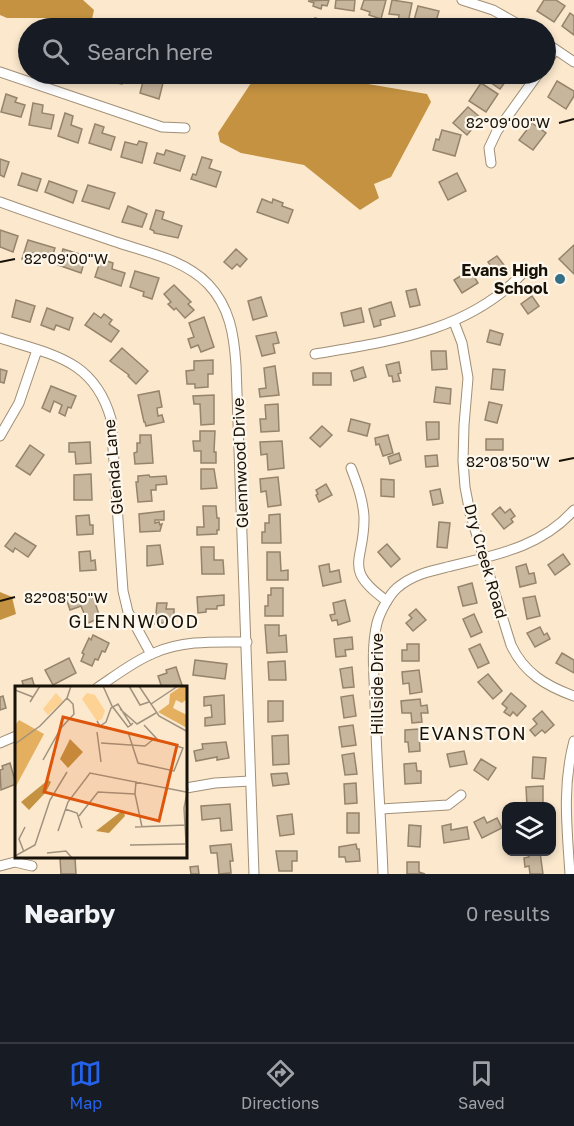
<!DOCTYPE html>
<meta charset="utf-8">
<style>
body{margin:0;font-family:"Golos Text",sans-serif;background:#242831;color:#f1f3f6}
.controls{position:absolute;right:18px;bottom:18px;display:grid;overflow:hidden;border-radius:12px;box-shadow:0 3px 9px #0003}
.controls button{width:54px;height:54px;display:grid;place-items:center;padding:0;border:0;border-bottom:2px solid #363941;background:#171b24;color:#f1f3f6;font:30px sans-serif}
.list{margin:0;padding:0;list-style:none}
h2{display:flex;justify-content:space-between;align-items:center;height:78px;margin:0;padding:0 24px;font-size:26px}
h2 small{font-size:20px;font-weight:400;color:#9ea1a6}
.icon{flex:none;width:33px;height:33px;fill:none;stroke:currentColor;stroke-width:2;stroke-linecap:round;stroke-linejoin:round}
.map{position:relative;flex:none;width:574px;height:874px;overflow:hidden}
.search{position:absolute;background:#171b24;box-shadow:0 3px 9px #0003;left:18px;right:18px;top:18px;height:66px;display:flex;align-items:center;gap:15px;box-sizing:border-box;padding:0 21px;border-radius:33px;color:#9ea1a6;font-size:22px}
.sheet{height:168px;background:#171b24}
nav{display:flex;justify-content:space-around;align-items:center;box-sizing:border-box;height:84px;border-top:2px solid #363941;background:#171b24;font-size:16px;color:#9ea1a6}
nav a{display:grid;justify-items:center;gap:3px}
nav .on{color:#2563eb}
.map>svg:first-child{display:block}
.water{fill:#c49241}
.building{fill:#c7b59c;stroke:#95846b;stroke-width:1.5}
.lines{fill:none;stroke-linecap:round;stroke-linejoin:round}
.street-casing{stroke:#a08f76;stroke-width:11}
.street{stroke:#fff;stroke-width:9}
.ticks{fill:none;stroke:#171108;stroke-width:2}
.poi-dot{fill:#357088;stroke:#fef7ec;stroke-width:2}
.labels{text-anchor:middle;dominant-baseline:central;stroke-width:4.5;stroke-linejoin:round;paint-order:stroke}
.poi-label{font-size:16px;font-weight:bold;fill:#171108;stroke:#fef7ec;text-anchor:end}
.street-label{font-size:16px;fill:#171108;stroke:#fef7ec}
.neighbourhood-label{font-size:18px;letter-spacing:1.5px;fill:#171108;stroke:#fef7ec}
.inset-road{fill:none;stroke:#a0927e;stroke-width:1.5}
.view{fill:#de550c;fill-opacity:0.15;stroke:#de550c;stroke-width:3}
.inset-edge{fill:none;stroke:#171108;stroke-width:3}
.ticks-label{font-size:15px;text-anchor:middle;fill:#171108;stroke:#fef7ec;stroke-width:4.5;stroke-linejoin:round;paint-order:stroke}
</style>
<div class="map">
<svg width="574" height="874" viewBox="0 0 574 874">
<rect width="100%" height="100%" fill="#fbe8cd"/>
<!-- water -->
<g class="water">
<polygon points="0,0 83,0 94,10 90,28 72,28 45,18 7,18 0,15"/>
<polygon points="257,74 333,74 362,83 427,94 431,102 391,177 374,184 379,198 360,210 304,165 241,153 220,142 218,133"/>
<polygon points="0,592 12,597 16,614 0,620"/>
</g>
<!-- building -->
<g class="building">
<polygon points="329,0 327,6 322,5 321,9 313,6 314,3 308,1"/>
<polygon points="336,0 355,0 354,11 335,8"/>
<polygon points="364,0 386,0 381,19 369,15 370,12 361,9"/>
<polygon points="392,0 412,3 408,23 398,22 399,15 389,14"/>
<polygon points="544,0 556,0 565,6 554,22 537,11"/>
<polygon points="418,6 439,11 434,28 413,24"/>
<polygon points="570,13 574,16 574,35 562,26"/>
<polygon points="315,18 327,21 325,28 312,28"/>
<polygon points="106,74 124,74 122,84 104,81"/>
<polygon points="487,74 511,74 500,89 484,78"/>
<polygon points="144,78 163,83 159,99 140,93"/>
<polygon points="557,81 574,91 574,96 566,109 548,97"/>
<polygon points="481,83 498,94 486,112 469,101"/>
<polygon points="6,94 17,98 15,102 25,105 21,117 1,112"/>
<polygon points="33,103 43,105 42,113 54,115 51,129 29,125"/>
<polygon points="468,107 481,118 467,135 453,123"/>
<polygon points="65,113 73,116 71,125 82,129 78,143 58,136"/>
<polygon points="532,123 546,133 533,150 519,140"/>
<polygon points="95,124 104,127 102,133 115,137 111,150 89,143"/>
<polygon points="442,130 461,135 455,156 433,150 436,139 439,140"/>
<polygon points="139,141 147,143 142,163 121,157 125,142 137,145"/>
<polygon points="166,150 185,156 180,171 154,163 157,153 164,155"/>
<polygon points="202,157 212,160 209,168 221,172 216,187 191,179 193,174 196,175"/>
<polygon points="0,159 9,162 4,177 0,175"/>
<polygon points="22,173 41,179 37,191 18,185"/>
<polygon points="457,173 466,191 448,200 439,182"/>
<polygon points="49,181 77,191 73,203 45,192"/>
<polygon points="88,185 115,193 109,209 82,201"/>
<polygon points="262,199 272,203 273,199 283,203 282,206 293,210 288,223 257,212"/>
<polygon points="128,206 147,214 142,227 122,222"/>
<polygon points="156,210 164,212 162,219 182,226 178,238 154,233 154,231 150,229"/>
<polygon points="0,230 18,236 13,252 0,247"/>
<polygon points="28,240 55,248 51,260 32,253 29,261 22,259"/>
<polygon points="574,245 574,274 559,259"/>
<polygon points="63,249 86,256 81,273 58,265"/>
<polygon points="236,249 247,259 240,267 237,264 232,269 224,262"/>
<polygon points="497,256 504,265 495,272 488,262"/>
<polygon points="101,259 113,263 112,269 125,273 121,286 95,277"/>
<polygon points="470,270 478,283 462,293 454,280"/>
<polygon points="135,271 159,278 152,299 143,296 144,292 130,287"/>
<polygon points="174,285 191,302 188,304 194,310 185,318 176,308 174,310 168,304 171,302 164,294"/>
<polygon points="416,289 420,305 410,307 406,291"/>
<polygon points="532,296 539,306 528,314 521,304"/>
<polygon points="261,297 267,316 253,320 248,301"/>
<polygon points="16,300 35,306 30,322 12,317"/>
<polygon points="391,302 395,316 380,320 381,325 374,327 369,309"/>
<polygon points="47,308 73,318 69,330 56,325 54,330 41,325"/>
<polygon points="361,308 364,322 344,326 341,313"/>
<polygon points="94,313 101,318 104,314 112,320 109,324 119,331 111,342 85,325"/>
<polygon points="204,317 214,347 201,352 198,345 191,348 188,339 194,337 189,323"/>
<polygon points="490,330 503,334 500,345 487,342"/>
<polygon points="276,332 279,343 273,344 275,353 262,356 256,336"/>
<polygon points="122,348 148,371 136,384 128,376 129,375 110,361"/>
<polygon points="431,351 446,351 447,369 432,370"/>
<polygon points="213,360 213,374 208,374 208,387 195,388 195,384 187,384 186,371 194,370 194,361"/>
<polygon points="399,362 401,373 398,374 400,381 393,382 392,376 389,376 386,365"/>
<polygon points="275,366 279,395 260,397 259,389 266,388 264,368"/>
<polygon points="363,367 366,377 354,381 351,371"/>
<polygon points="0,369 7,371 4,383 0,382"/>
<polygon points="493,369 505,370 503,390 491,389"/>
<rect x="313" y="373" width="18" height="12"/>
<polygon points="51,386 76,396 71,408 68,407 65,416 59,413 62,405 54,401 50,412 42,408"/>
<polygon points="436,387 451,389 450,404 434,402"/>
<polygon points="159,391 162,407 157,408 158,416 162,415 164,422 146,426 145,422 144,422 138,395"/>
<polygon points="214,395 214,424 201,425 200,404 194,404 193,396"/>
<polygon points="489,402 502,405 497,423 485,420"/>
<polygon points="278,404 279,431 261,432 260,419 266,419 265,405"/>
<polygon points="351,419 370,424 367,436 348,431"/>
<polygon points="426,422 439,422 439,439 427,440"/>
<polygon points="322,426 332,435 320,447 310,438"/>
<polygon points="200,431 215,431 214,452 216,452 216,463 201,463 201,451 194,451 193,441 200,441"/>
<polygon points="140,435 151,435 153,463 135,464 134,453 137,452 137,443 140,443"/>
<polygon points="388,435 393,453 383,456 379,444 376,445 375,438"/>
<rect x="486" y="439" width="17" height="11"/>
<polygon points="282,441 284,468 268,470 267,454 261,455 260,442"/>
<polygon points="90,442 91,463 76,464 75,452 69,452 69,443"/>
<polygon points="30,445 44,455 30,475 16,466"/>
<polygon points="399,453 401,460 390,464 388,457"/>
<polygon points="437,455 438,466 426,467 425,456"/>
<polygon points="201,469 214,469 217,488 201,489"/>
<polygon points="91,474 92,500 74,500 74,475"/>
<polygon points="149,475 150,477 166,476 167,484 156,485 156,490 151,490 152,501 138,502 136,482 138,482 138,476"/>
<polygon points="278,477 281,505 268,507 266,491 261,492 260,479"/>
<polygon points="381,479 394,480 394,497 381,496"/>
<polygon points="326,484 332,495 319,502 316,495 318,494 316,490"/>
<polygon points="440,489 443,503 433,505 430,491"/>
<polygon points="203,506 216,506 217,518 219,518 219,530 217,530 217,534 197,535 197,527 204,527"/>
<polygon points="500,507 505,513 510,509 515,516 511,519 513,522 504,529 492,514"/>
<polygon points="164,511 164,520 155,520 155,523 159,522 160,525 162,524 160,531 140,532 139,514"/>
<polygon points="280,514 281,543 262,543 262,532 265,532 265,523 269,523 269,515"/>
<polygon points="89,515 90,525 93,525 93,534 77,535 76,516"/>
<polygon points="439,522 450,523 447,548 437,547"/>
<polygon points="15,533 36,546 28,557 15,548 13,552 5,546"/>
<polygon points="387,544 400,559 391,567 378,552"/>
<polygon points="160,545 163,564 147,566 147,546"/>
<polygon points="201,547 214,547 214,560 223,560 224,574 202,574"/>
<polygon points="90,551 91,561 95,560 96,570 80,571 79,552"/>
<polygon points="267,552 280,552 281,571 288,570 288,580 267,580"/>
<polygon points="563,554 570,564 555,575 548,565"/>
<polygon points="329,564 330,572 339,570 341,582 323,586 319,566"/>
<polygon points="526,564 529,574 534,573 536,583 520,587 516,567"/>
<polygon points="472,583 477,603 463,606 458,587"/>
<polygon points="271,588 283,588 283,616 265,616 265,606 268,606 268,595 271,595"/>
<polygon points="89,592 94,599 100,618 88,623 81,606 70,610 67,601"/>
<polygon points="224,595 224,605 217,606 217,609 206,609 206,612 198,613 197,597"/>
<polygon points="535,596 540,616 527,619 523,598"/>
<polygon points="345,600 350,621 338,625 337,620 332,621 330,615 335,614 333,603"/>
<polygon points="157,603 167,603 166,609 174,609 174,618 171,618 170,622 155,624"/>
<polygon points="416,609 426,620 413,631 406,623 412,618 409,615"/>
<polygon points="474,614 482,632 471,637 463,619"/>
<polygon points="265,625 279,625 279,636 286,635 287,652 267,653"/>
<polygon points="540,627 544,635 547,633 550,639 535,647 527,633"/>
<polygon points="93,635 109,643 105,652 102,651 98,660 95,659 92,666 81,661 84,654 82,653 89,638 91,640"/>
<polygon points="352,637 353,649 345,650 346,656 336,657 334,639"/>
<polygon points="407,644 419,644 419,661 402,661 402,650 407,650"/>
<polygon points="480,644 489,663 478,668 469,649"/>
<polygon points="562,653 574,660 574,673 556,663"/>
<polygon points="69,658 76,673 53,685 45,670"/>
<polygon points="195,660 227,664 225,679 193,675"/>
<polygon points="285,661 286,680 269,680 268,662"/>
<polygon points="176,667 183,688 162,688 158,676 167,673 166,670"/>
<polygon points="352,667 354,687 343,688 340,669"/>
<polygon points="419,670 422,692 410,694 409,683 403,684 402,672"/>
<polygon points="488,674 502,691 493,699 478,682"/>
<polygon points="32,678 35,688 24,688 22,681"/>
<polygon points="511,693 526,706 517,716 513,712 510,716 504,712 507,708 502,704"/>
<polygon points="224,695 225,724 205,726 205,718 212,717 211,705 204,706 204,697"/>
<polygon points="353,695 356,716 344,718 341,697"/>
<polygon points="3,696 6,708 0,710 0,697"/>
<polygon points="420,699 421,706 427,705 428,713 421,713 422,722 412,723 411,713 402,713 401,701"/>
<polygon points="268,701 283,701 283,721 268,722"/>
<polygon points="542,711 554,725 545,733 542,730 535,736 530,730 537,724 533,719"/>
<polygon points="353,725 356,745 342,747 339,727"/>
<polygon points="419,729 420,751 409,752 408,742 405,742 405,730"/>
<polygon points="288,735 289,764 273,765 272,736"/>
<polygon points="226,742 229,758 217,760 217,757 196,761 194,751 203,749 202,744"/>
<polygon points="464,751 467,764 450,767 447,754"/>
<polygon points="354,753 357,774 345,775 342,755"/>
<polygon points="533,757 546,758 544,779 532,778"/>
<polygon points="481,759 496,768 488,780 474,770"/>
<polygon points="10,763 16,784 1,790 0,770 3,769 2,766"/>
<polygon points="416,763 417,771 421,771 421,783 405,784 404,764"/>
<polygon points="287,773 289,784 273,786 271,774"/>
<polygon points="356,783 357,803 345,804 344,784"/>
<polygon points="543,786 543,803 539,803 539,806 527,806 526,787"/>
<polygon points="230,804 232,830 221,831 220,818 202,820 201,806"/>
<rect x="347" y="813" width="12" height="20"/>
<polygon points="292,814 294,834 280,836 277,816"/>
<polygon points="484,817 487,823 497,818 502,828 482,838 474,822"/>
<polygon points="451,824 451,830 467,827 469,839 444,843 442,826"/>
<polygon points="409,825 421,826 420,847 408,846"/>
<polygon points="231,844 233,861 230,861 231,873 219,874 217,853 211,853 210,846"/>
<polygon points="356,844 357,849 359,849 360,861 346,862 345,857 339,857 339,847"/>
<polygon points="276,851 297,851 297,861 292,861 292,871 279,871"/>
<polygon points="540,852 543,874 530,874 529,866 525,867 524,858 529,857 528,854"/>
<polygon points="60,858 75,858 76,874 61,874"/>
<polygon points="407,862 419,862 419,872 425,874 407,874"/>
<polygon points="198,866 199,874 191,874 190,867"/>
</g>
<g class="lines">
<!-- street casing -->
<g class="street-casing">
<g id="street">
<polyline points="462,0 493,10 525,28"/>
<polyline points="546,43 574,62"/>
<polyline points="546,63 555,50"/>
<polyline points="0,72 162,127 185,128"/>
<polyline points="491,163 489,148 497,131 538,74"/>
<path d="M0 202C38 216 75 228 113 241 145 252 184 259 208 284 230 307 234 335 236 365L254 874"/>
<path d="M454 322 462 343 468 378 464 425 463 461 465 487 470 513 511 645C524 673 546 686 574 696"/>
<path d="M0 338C52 355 94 359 111 419L123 591 128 612 151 654"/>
<path d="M315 354C390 341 467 332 522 274"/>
<polyline points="0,436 19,403 37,350"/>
<path d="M351 468C357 484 363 499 364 517 365 562 341 568 387 601"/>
<path d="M97 688C115 676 134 661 154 653 184 640 215 642 247 642"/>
<polyline points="0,743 16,736"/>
<polyline points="186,788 215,783 250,781"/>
<polyline points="381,809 448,805 461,795"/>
<polyline points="0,866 15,862 32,866"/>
<path d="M383 874C381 816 376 758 375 700 374 675 371 648 377 623 380 612 389 595 397 588 412 575 430 571 447 567 495 555 540 548 574 510"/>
<path d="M570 874C567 828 562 786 574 741"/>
</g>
</g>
<!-- street -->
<use href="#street" class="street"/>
</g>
<!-- ticks -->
<path class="ticks" d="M559 123 574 119M0 262 15 259M559 461 574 458M0 601 15 597"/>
<!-- markers -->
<circle class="poi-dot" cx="560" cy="279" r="6"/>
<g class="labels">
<!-- poi labels -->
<g class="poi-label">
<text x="548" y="270">Evans High<tspan x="548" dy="18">School</tspan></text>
</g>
<!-- street labels -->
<g class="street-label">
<text transform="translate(240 463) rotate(-92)">Glennwood Drive</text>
<text transform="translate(113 467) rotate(-95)">Glenda Lane</text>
<text transform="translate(486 561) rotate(74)">Dry Creek Road</text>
<text transform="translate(377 684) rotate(-90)">Hillside Drive</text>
</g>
<!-- neighbourhood labels -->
<g class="neighbourhood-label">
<text x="134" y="621">GLENNWOOD</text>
<text x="473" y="733">EVANSTON</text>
</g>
</g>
<!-- overview -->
<g transform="translate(15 686)">
<rect width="172" height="172" fill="#fbe8cd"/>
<path d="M41 7 48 15 33 29 28 23ZM72 7 80 9 90 25 87 33 82 35 67 13Z" fill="#fdd292"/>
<path d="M167 0H172V13L167 17 161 14 158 22 172 29V42L143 26 154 18 155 8ZM4 34 29 48 0 102V39Z" fill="#e4b060"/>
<path d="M55 53 68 66 53 82 45 73ZM33 94 36 96 31 106 14 124 6 116ZM108 124 110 130 94 147 81 145Z" fill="#c49241"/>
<path class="inset-road" d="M88 0 97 20 113 41 116 39M114 0 125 19 134 16M124 0 144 30 173 46M0 4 18 11M15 16 25 0M136 18 163 0M105 23 122 38 141 27M82 35 85 40 91 36 96 22 103 18 116 39 118 37M82 46 86 76M113 46 123 77 159 85 168 62 143 54 129 39M86 57 130 60 140 52M0 58 25 40 52 12 56 0M28 74 46 42 59 28 58 18 52 12M121 95 120 108 127 141M50 123 62 127 67 142M64 130 83 106 120 108M120 141 170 139M43 145 53 116 75 87 171 106M115 159 170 158M9 166 4 153 10 141M32 167 51 165 57 172M0 170 20 159 35 114 52 86M172 172 169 122 173 102"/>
<path class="view" d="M48 31 162 59 144 135 29 106Z"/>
<rect width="172" height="172" class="inset-edge"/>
</g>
<g class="ticks-label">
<text x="508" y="128">82°09'00"W</text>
<text x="66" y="264">82°09'00"W</text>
<text x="508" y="467">82°08'50"W</text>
<text x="66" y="603">82°08'50"W</text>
</g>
</svg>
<div class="controls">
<button><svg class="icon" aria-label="layers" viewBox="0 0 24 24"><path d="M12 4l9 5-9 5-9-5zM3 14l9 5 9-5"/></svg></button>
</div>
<div class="search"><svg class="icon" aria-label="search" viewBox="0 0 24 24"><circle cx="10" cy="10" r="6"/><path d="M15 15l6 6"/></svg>Search here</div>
</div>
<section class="sheet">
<h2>Nearby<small>0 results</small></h2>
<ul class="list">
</ul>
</section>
<nav>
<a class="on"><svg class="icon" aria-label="map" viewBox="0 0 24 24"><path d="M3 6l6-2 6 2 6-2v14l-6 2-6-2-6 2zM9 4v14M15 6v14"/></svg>Map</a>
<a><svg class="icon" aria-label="directions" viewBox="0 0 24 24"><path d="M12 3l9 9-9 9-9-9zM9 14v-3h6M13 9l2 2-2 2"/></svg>Directions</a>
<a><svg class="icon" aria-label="saved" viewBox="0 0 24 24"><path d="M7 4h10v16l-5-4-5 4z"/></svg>Saved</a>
</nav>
